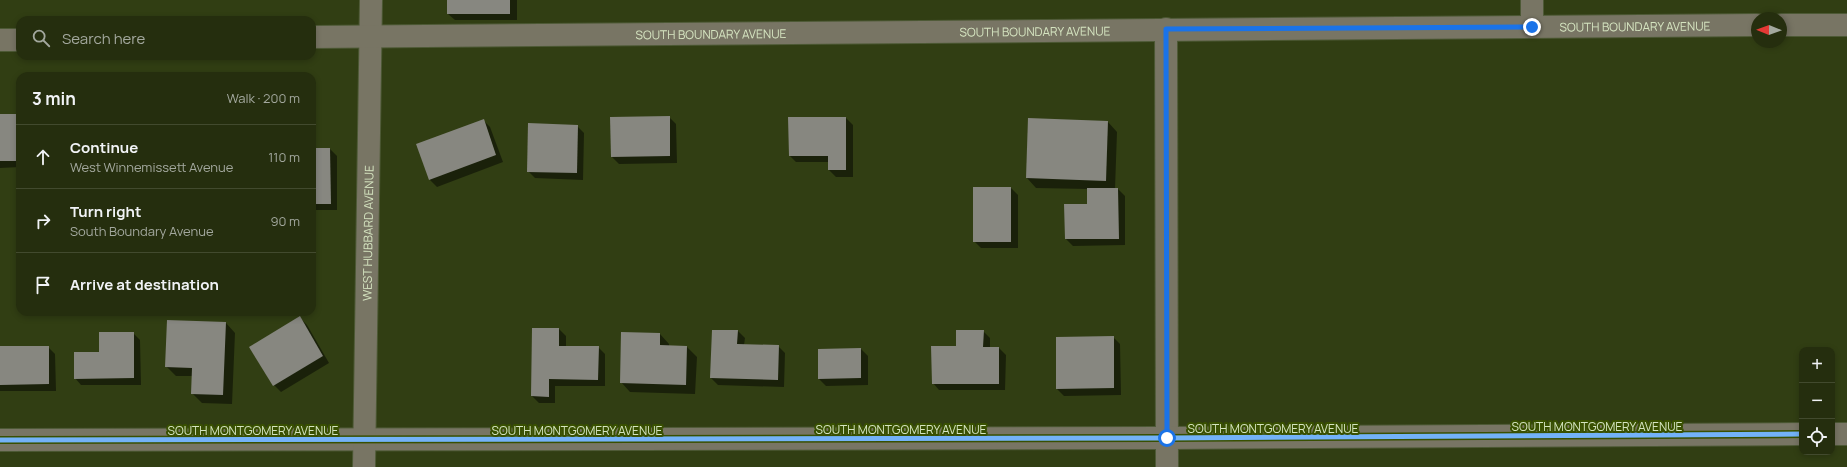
<!DOCTYPE html>
<meta charset="utf-8">
<style>
body{margin:0;font-family:Manrope,sans-serif;background:#313a1c;color:#f1f3f6}
.controls{position:absolute;right:12px;bottom:12px;display:grid;overflow:hidden;border-radius:8px;box-shadow:0 2px 6px #0003}
.controls button{width:36px;height:36px;display:grid;place-items:center;padding:0;border:0;border-bottom:1px solid #424a2e;background:#252e0e;color:#f1f3f6;font:20px sans-serif}
.compass{position:absolute;left:1751px;top:12px;width:36px;height:36px;border-radius:50%;background:#252e0e;box-shadow:0 2px 6px #0003;rotate:271deg}
.stop{position:absolute;width:12px;height:12px;margin:-9px;border:3px solid #1a73e8;border-radius:50%;background:#fff}
.stop.end{background:#1a73e8;border-color:#fff;box-shadow:0 1px 4px #0008}
.list{margin:0;padding:0;list-style:none}
h2{display:flex;justify-content:space-between;align-items:center;height:52px;margin:0;padding:0 16px;font-size:17px}
h2 small{font-size:13px;font-weight:400;color:#a3a89e}
.list li{display:grid;grid-template-columns:26px 1fr auto;gap:12px;align-items:center;box-sizing:border-box;height:64px;padding:0 16px;border-top:1px solid #424a2e}
.list b{display:block;font-size:15px;white-space:nowrap}
.list p{margin:0;font-size:13px;white-space:nowrap;color:#a3a89e}
.list em{font-size:13px;font-style:normal;color:#a3a89e}
.icon{flex:none;width:22px;height:22px;fill:none;stroke:currentColor;stroke-width:2;stroke-linecap:round;stroke-linejoin:round}
.map{position:relative;flex:none;width:1847px;height:467px;overflow:hidden}
.search{position:absolute;background:#252e0e;box-shadow:0 2px 6px #0003;left:16px;top:16px;width:300px;height:44px;display:flex;align-items:center;gap:10px;box-sizing:border-box;padding:0 14px;border-radius:12px;color:#a3a89e;font-size:15px}
.panel{position:absolute;background:#252e0e;box-shadow:0 2px 6px #0003;left:16px;top:72px;width:300px;height:244px;border-radius:12px}
.map>svg:first-child{display:block}
.shadow{fill:#0007}
.building{fill:#878780}
.lines{fill:none;stroke-linecap:round;stroke-linejoin:round}
.minor-casing{stroke:#4d5935;stroke-width:24}
.tertiary-casing{stroke:#4d5935;stroke-width:24}
.minor{stroke:#787564;stroke-width:22}
.tertiary{stroke:#787564;stroke-width:22}
.cycleway-casing{stroke:#395001;stroke-width:8}
.cycleway{stroke:#73b2f8;stroke-width:5}
.route{stroke:#1a73e8;stroke-width:5}
.labels{text-anchor:middle;dominant-baseline:central;stroke-width:4;stroke-linejoin:round;paint-order:stroke}
.street-label{font-size:12px;fill:#d5e4c0;stroke:#395001}
</style>
<div class="map">
<svg width="1847" height="467" viewBox="0 0 1847 467">
<rect width="100%" height="100%" fill="#313e13"/>
<!-- shadow -->
<g class="shadow">
<polygon points="448,0 517,0 517,20 455,20 448,14"/>
<polygon points="0,115 20,115 20,167 0,168"/>
<polygon points="669,117 676,124 677,163 619,164 612,157"/>
<polygon points="846,118 853,125 853,177 836,177 829,170 829,162 796,162 790,156"/>
<polygon points="483,120 490,127 503,162 437,187 430,180 417,145"/>
<polygon points="1108,122 1117,132 1115,189 1118,189 1125,196 1125,245 1073,246 1066,239 1088,205 1088,189 1036,188 1027,178"/>
<polygon points="577,126 584,133 583,180 535,178 528,171"/>
<polygon points="312,149 330,149 337,156 337,210 315,210 312,207"/>
<polygon points="1011,188 1018,195 1018,248 981,248 974,241"/>
<polygon points="300,318 307,325 329,363 281,392 274,385"/>
<polygon points="226,323 235,333 232,404 202,403 192,393 192,376 176,376 166,366"/>
<polygon points="559,329 566,336 566,347 598,347 605,354 605,386 555,386 555,403 539,403 532,396"/>
<polygon points="738,331 745,338 744,345 778,346 785,353 784,387 718,385 711,378"/>
<polygon points="983,331 990,338 990,348 999,348 1006,355 1005,390 939,390 933,383 957,347"/>
<polygon points="133,333 140,340 141,385 81,385 75,378 100,353"/>
<polygon points="660,334 669,344 669,347 687,347 697,357 695,394 630,392 621,382"/>
<polygon points="1113,337 1120,344 1121,395 1064,396 1057,389"/>
<polygon points="0,347 48,347 55,354 56,391 0,391"/>
<polygon points="861,349 868,356 868,385 826,386 819,379"/>
</g>
<!-- building -->
<g class="building">
<rect x="447" y="0" width="63" height="14"/>
<rect x="0" y="114" width="20" height="47"/>
<polygon points="670,116 670,156 611,157 610,117"/>
<polygon points="788,117 846,117 846,170 828,170 828,156 789,156"/>
<polygon points="1028,118 1108,121 1106,181 1026,178"/>
<polygon points="484,119 496,155 429,180 416,144"/>
<polygon points="528,123 578,125 577,173 527,172"/>
<polygon points="312,148 330,148 331,204 312,204"/>
<rect x="973" y="187" width="38" height="55"/>
<polygon points="1087,188 1118,188 1119,239 1065,239 1064,204 1087,204"/>
<polygon points="300,316 323,356 273,386 249,347"/>
<polygon points="167,320 226,322 223,395 191,394 192,368 165,367"/>
<polygon points="532,328 559,328 559,346 599,346 598,380 549,379 549,397 531,396"/>
<polygon points="712,330 738,330 737,344 779,345 778,380 710,378"/>
<polygon points="956,330 984,330 983,347 999,347 999,384 932,384 931,346 956,346"/>
<polygon points="99,332 134,332 134,378 74,379 74,352 99,352"/>
<polygon points="621,332 660,333 660,345 687,346 686,385 620,383"/>
<polygon points="1114,336 1114,388 1056,389 1056,337"/>
<polygon points="0,346 49,346 49,384 0,385"/>
<polygon points="861,348 861,378 818,379 818,349"/>
</g>
<g class="lines">
<!-- minor casing -->
<g class="minor-casing">
<g id="minor">
<polyline points="1532,27 1532,0"/>
<polyline points="1166,29 1167,467"/>
<polyline points="1832,434 1847,434"/>
<polyline points="0,440 1167,438 1802,434"/>
<path id="s1" d="M364 467 371 0"/>
</g>
</g>
<!-- tertiary casing -->
<g class="tertiary-casing">
<g id="tertiary">
<polyline points="1781,25 1847,25"/>
<path id="s2" d="M312 37 1757 25"/>
<polyline points="0,40 20,40"/>
</g>
</g>
<!-- minor -->
<use href="#minor" class="minor"/>
<!-- tertiary -->
<use href="#tertiary" class="tertiary"/>
<!-- cycleway casing -->
<g class="cycleway-casing">
<polyline id="cycleway" points="0,440 1167,438 1802,434"/>
</g>
<!-- cycleway -->
<use href="#cycleway" class="cycleway"/>
</g>
<g class="lines">
<!-- route -->
<polyline class="route" points="1167,438 1166,29 1532,27"/>
</g>
<g class="labels">
<!-- street labels -->
<g class="street-label">
<text stroke="none"><textPath href="#s2" startOffset="1323">SOUTH BOUNDARY AVENUE</textPath></text>
<text stroke="none"><textPath href="#s2" startOffset="723">SOUTH BOUNDARY AVENUE</textPath></text>
<text stroke="none"><textPath href="#s2" startOffset="399">SOUTH BOUNDARY AVENUE</textPath></text>
<text stroke="none"><textPath href="#s1" startOffset="234">WEST HUBBARD AVENUE</textPath></text>
<text x="1597" y="426">SOUTH MONTGOMERY AVENUE</text>
<text x="1273" y="428">SOUTH MONTGOMERY AVENUE</text>
<text x="901" y="429">SOUTH MONTGOMERY AVENUE</text>
<text x="253" y="430">SOUTH MONTGOMERY AVENUE</text>
<text x="577" y="430">SOUTH MONTGOMERY AVENUE</text>
</g>
</g>
</svg>
<div class="controls">
<button>+</button>
<button>−</button>
<button><svg class="icon" aria-label="locate" viewBox="0 0 24 24"><circle cx="12" cy="12" r="6"/><path d="M12 2v4M12 18v4M2 12h4M18 12h4"/></svg></button>
</div>
<svg class="compass" viewBox="-18 -18 36 36"><path d="M0-13l5 13h-10z" fill="#e53935"/><path d="M0 13l5-13h-10z" fill="#a3a89e"/></svg>
<div class="stop" style="left:1167px;top:438px"></div>
<div class="stop end" style="left:1532px;top:27px"></div>
<div class="search"><svg class="icon" aria-label="search" viewBox="0 0 24 24"><circle cx="10" cy="10" r="6"/><path d="M15 15l6 6"/></svg>Search here</div>
<section class="panel">
<h2>3 min<small>Walk · 200 m</small></h2>
<ul class="list">
<li><svg class="icon" aria-label="ahead" viewBox="0 0 24 24"><path d="M12 20V5M6 11l6-6 6 6"/></svg><div><b>Continue</b><p>West Winnemissett Avenue</p></div><em>110 m</em></li>
<li><svg class="icon" aria-label="right" viewBox="0 0 24 24"><path d="M7 20v-9h11M14 6l5 5-5 5"/></svg><div><b>Turn right</b><p>South Boundary Avenue</p></div><em>90 m</em></li>
<li><svg class="icon" aria-label="arrive" viewBox="0 0 24 24"><path d="M6 21V4h12l-3 4 3 4H6"/></svg><div><b>Arrive at destination</b></div></li>
</ul>
</section>
</div>
